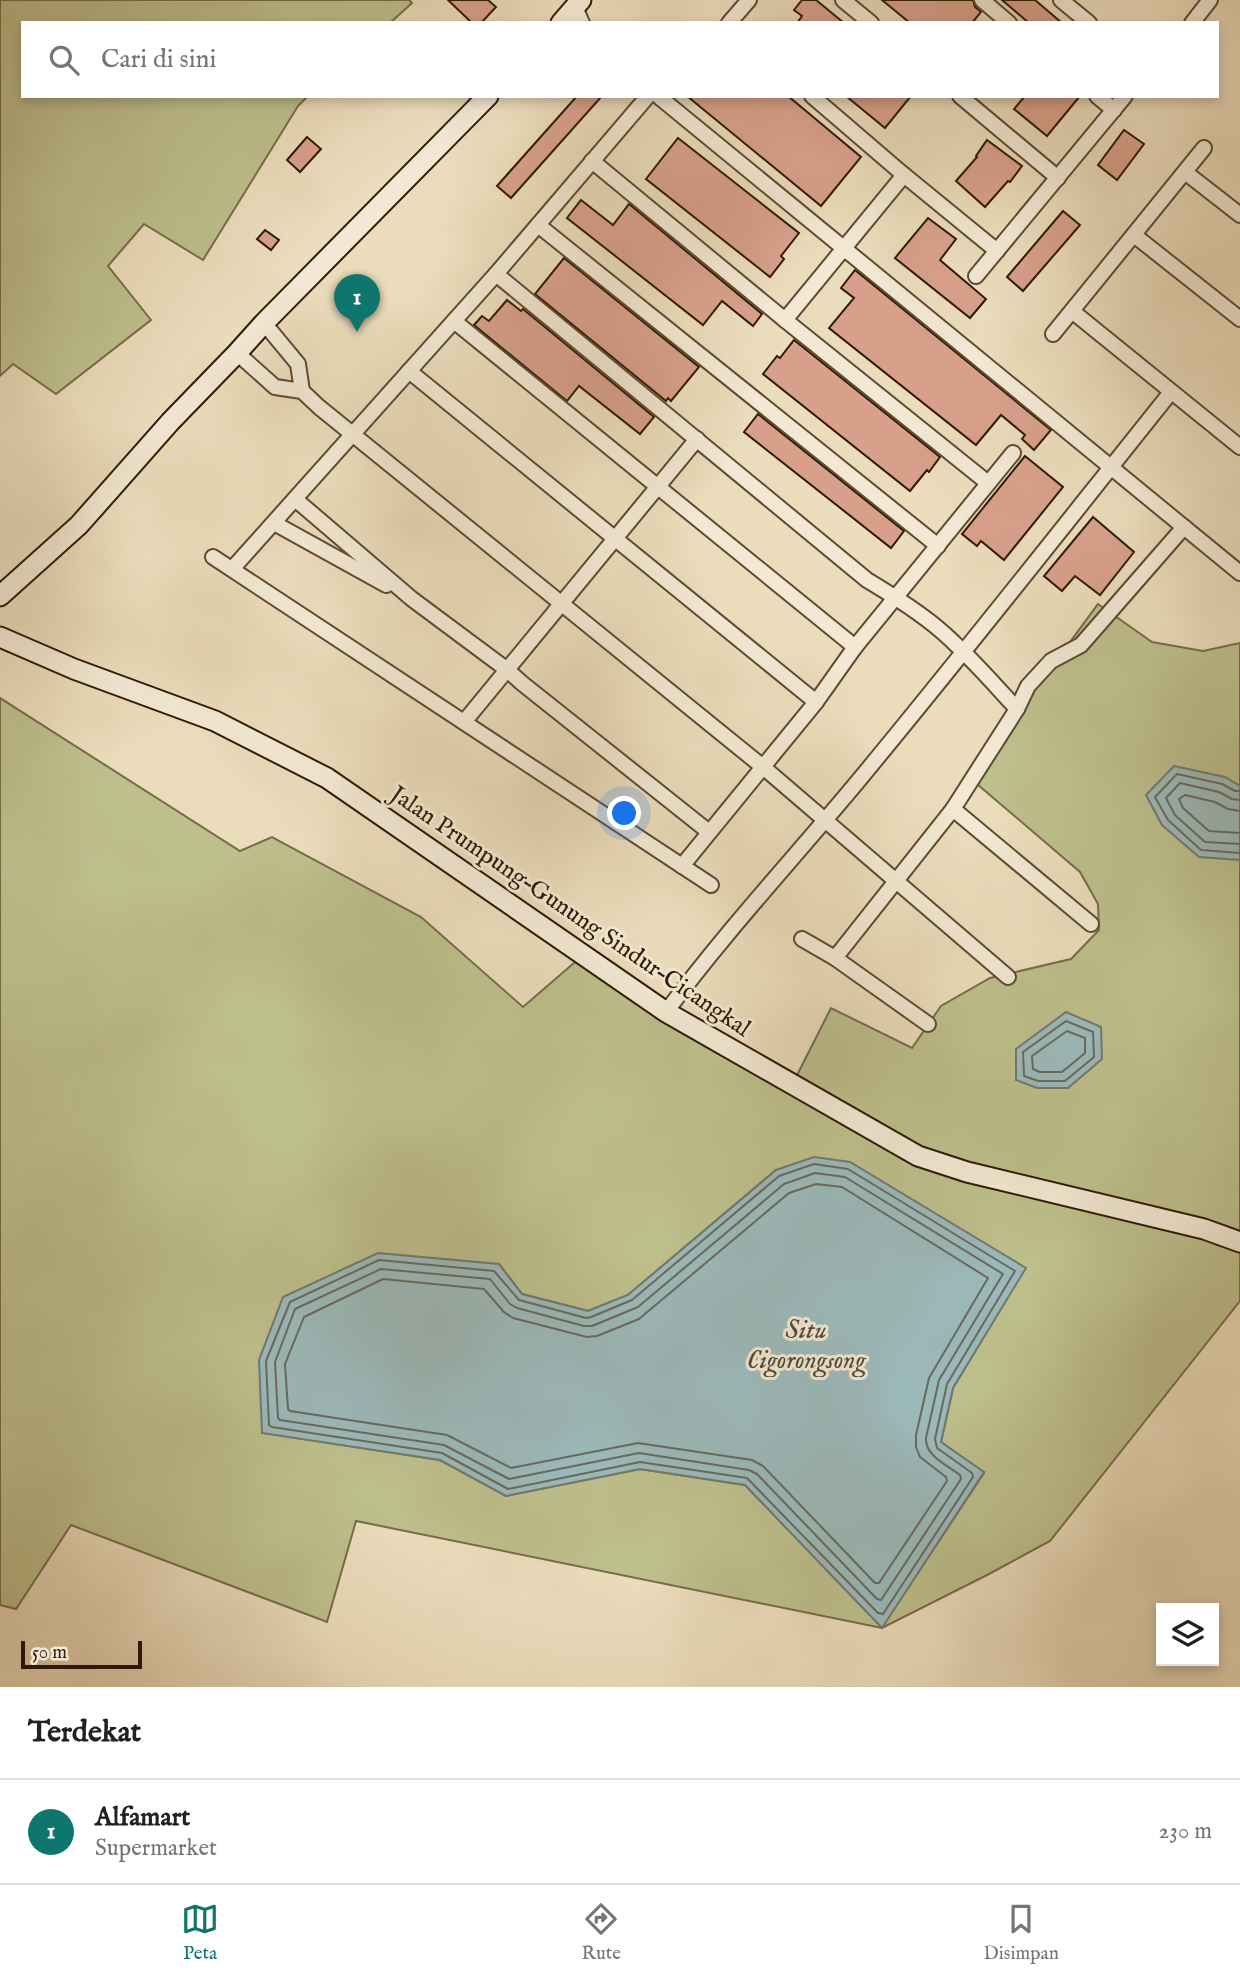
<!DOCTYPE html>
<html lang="id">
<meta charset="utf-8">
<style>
body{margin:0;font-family:"IM FELL English",serif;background:#f2f2f2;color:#202124}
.controls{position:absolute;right:21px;bottom:21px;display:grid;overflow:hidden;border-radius:0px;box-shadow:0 4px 10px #0003}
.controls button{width:63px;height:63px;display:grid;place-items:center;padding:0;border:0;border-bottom:2px solid #e0e0e0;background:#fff;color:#202124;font:35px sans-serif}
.scale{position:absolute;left:21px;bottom:18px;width:121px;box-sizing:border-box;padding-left:7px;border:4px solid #2f1a03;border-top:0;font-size:19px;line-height:24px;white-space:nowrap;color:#2f1a03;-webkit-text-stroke:5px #f2e8d3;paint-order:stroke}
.you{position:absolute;left:625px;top:814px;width:24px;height:24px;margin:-18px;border:5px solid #fff;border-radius:50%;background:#1a73e8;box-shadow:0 0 0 10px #1a73e833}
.badge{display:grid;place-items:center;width:46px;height:46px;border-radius:50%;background:#0f766e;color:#fff;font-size:23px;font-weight:700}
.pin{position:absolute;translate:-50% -58px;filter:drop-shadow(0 2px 4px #0008)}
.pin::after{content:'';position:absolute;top:37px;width:24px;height:21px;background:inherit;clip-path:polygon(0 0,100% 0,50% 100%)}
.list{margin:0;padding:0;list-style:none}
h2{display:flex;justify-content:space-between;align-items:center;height:91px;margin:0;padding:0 28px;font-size:30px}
h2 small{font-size:23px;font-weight:400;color:#757577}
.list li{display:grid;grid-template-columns:46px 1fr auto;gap:21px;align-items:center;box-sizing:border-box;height:105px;padding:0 28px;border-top:2px solid #e0e0e0}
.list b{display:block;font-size:26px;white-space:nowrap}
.list p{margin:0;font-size:23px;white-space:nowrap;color:#757577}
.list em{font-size:23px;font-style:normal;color:#757577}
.icon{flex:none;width:38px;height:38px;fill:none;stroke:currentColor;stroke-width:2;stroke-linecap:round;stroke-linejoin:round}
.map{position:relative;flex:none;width:1240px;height:1687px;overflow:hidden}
.search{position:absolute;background:#fff;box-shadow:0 4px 10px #0003;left:21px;right:21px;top:21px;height:77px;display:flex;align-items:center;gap:18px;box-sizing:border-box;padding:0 24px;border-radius:0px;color:#757577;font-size:26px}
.sheet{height:196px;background:#fff}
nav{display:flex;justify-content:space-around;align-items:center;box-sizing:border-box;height:98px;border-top:2px solid #e0e0e0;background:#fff;font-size:19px;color:#757577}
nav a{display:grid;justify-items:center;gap:4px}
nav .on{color:#0f766e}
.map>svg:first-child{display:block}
.green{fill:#bdbf8c;stroke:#766c48;stroke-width:2;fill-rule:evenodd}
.water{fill:#9cb9ba;stroke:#707971;stroke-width:2}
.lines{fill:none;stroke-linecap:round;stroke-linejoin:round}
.shore{stroke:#666a5e;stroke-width:2}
.building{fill:#d8a08b;stroke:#2f1a03;stroke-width:2}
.street-casing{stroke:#5e4a31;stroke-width:18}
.secondary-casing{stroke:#2f1a03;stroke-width:23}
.street{stroke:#f2e8d3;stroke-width:14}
.secondary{stroke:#f2e8d3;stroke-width:19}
.labels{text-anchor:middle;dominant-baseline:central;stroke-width:6;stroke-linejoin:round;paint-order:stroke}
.street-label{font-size:24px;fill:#2f1a03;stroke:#f2e8d3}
.water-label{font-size:26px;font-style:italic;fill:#504a3a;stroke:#f2e8d3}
</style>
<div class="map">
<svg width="1240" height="1687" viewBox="0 0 1240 1687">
<rect width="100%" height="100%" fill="#ebdcbb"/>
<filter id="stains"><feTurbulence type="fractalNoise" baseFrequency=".00286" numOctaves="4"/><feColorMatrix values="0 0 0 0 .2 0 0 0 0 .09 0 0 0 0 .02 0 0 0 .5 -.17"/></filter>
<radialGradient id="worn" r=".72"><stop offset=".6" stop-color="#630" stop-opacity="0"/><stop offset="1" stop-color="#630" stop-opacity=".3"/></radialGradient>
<!-- green -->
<g class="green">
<polygon points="0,0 409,0 412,3 390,23 23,23 23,96 308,96 298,106 203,260 144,224 108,266 151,320 56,394 13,364 0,376"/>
<path d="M1098 604 1152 642 1203 651 1240 643V1301L1050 1541 989 1574 882 1628 356 1521 327 1622 71 1525 16 1609 0 1605V698L240 851 272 837 421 917 523 1007 582 956 789 1091 831 1008 912 1048 941 1006 990 978 1071 959 1099 930 1098 904 1080 872 970 778ZM776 1170 1025 1268 953 1388 941 1442 984 1473 882 1627 745 1485 640 1469 506 1496 440 1460 263 1433 499 1264 522 1294 588 1311 628 1295Z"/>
</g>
<!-- water -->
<g class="water">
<polygon points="1174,766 1225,777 1240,786 1240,860 1199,857 1162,825 1146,795"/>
<polygon points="1066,1012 1101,1027 1102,1059 1068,1088 1037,1088 1016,1080 1016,1049"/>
<polygon points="814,1157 850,1162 1026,1268 953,1388 941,1442 984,1472 882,1628 745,1485 640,1469 506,1496 440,1460 262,1433 259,1360 283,1297 378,1253 499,1264 522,1294 588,1311 628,1295 776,1170"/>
</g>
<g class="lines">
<!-- shore -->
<g class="shore">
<polyline points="1240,791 1235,791 1222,784 1177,774 1155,797 1168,820 1201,850 1240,853"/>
<polyline points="1240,800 1232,799 1219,792 1180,783 1166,798 1175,815 1205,842 1240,844"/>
<polyline points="1240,811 1228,809 1215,802 1185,795 1179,799 1183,808 1209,831 1240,833"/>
<polygon points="1066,1021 1093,1032 1094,1057 1065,1081 1038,1081 1024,1076 1023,1052"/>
<polygon points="1067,1031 1085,1038 1085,1053 1062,1072 1040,1072 1033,1069 1032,1056"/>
<polygon points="814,1164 848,1169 1015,1271 947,1384 935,1439 937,1448 972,1473 973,1477 883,1614 878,1613 747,1478 640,1462 508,1489 442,1453 272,1427 269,1425 266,1361 290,1302 379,1260 494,1271 519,1300 586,1318 591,1317 632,1300 779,1176"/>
<path d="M815 1173 845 1177 1003 1274 939 1380 926 1438C925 1456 947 1465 960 1475L961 1479 881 1600 877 1599 757 1474 749 1470 639 1453 509 1479 444 1445 280 1420 278 1418 275 1362 295 1309 381 1269 490 1279 510 1304 517 1308 584 1326H592L638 1307 784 1184Z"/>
<polygon points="816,1184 842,1187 988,1278 929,1378 916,1435 916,1447 920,1457 946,1477 947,1481 879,1583 875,1583 763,1466 752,1460 638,1443 511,1468 447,1435 290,1411 288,1409 285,1364 304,1317 383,1279 484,1289 504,1312 513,1318 587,1337 597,1336 639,1319 789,1193"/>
</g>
</g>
<!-- building -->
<g class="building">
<polygon points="448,0 488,0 496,7 481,23 472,23"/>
<polygon points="802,0 816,0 844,23 797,23 802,16 794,10"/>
<polygon points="882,0 973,0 975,7 981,12 972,23 910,23"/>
<polygon points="1002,0 1035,0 1062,23 1029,23"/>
<polygon points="577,96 602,96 511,198 497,186"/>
<polygon points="687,96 788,96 861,157 821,206"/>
<polygon points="846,96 911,96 885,128"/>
<polygon points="1025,96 1080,96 1047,136 1014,109"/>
<polygon points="1124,130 1144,144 1117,180 1098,165"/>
<polygon points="307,137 321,149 300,172 287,160"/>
<polygon points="678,138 799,233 781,256 784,259 770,277 646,179"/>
<polygon points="987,140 1022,166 1010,182 1008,181 985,207 956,181 977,157 976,156"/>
<polygon points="581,200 613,225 629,204 762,314 753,326 722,301 703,325 567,218"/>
<polygon points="1063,211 1080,225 1023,291 1007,277"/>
<polygon points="928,218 956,239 940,260 986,299 970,318 895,258"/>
<polygon points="265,230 279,240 271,250 257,239"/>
<polygon points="564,258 699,367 671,401 668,398 666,401 535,294"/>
<polygon points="855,270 1051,430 1034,450 1022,439 1025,435 1001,415 976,445 829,328 854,298 841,288"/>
<polygon points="507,300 521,311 523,309 654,417 640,434 579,386 567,401 474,325 482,316 489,321"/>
<polygon points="794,340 940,457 929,472 927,470 910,491 763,374 777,356 780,358"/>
<polygon points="758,414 904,531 891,548 744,432"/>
<polygon points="1025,456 1063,487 1004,560 981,541 977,546 962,534"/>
<polygon points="1093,517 1134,552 1100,595 1075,576 1062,591 1044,576"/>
</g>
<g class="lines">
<!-- street casing -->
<g class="street-casing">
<g id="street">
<polyline points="843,0 871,23"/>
<polyline points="982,0 1009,23"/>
<polyline points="1061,0 1089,23"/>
<polyline points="575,7 582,23"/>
<polyline points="729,23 749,0"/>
<polyline points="1192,23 1210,0"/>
<polyline points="658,96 1240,573"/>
<polyline points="812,96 904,175 997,251"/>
<polyline points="960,96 1058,178"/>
<polyline points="1097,96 1114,110"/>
<polyline points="592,161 785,320 988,483"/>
<polyline points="1185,172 1240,215"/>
<polyline points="538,225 938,546"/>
<polyline points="1134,235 1240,319"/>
<path d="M496 274 867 580C892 595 918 611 940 630 968 654 992 682 1017 709L953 809 835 958"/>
<polyline points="976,276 1125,96"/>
<polyline points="1072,311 1240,447"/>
<polyline points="785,320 904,175"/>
<polyline points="454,321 855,647"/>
<polyline points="264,323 298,364 302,391"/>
<polyline points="1053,334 1204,148"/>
<polyline points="237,353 275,387 302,391 319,407 763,767 1008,977"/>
<polyline points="409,371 816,702"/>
<polyline points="295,499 412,599 506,669 523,684 709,832"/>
<polyline points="274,523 386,585"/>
<polyline points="213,557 711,885"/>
<polyline points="232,569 496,274 648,96"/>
<polyline points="1017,709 1028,686 1051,661 1081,645 1184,527"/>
<polyline points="464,722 697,439"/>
<polyline points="953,809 1091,924"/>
<polyline points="682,866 816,702 855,647 1013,453"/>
<polyline points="802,939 835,958 928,1024"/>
<path d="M666 1012C726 931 795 857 859 780 965 652 1067 522 1171 392"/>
</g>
</g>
<!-- secondary casing -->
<g class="secondary-casing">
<g id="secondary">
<polyline points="561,23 581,0"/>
<polyline points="0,596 79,525 171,421 237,353 264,323 488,96"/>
<polyline points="0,637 74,669 215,721 327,778 666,1012 918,1156 967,1172 1204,1229 1240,1242"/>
</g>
</g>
<!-- street -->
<use href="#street" class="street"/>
<!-- secondary -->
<use href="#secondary" class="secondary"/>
</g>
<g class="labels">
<!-- street labels -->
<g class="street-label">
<text transform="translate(570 912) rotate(34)">Jalan Prumpung–Gunung Sindur–Cicangkal</text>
</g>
<!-- water labels -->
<g class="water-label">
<text x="806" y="1330">Situ<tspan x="806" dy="30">Cigorongsong</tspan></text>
</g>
</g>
<rect width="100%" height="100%" filter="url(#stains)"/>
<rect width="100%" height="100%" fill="url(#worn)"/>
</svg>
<div class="controls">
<button><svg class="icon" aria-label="layers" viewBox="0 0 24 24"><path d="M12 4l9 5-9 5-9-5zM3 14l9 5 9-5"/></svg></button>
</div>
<div class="scale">50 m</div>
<div class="you"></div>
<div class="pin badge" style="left:357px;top:332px">1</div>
<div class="search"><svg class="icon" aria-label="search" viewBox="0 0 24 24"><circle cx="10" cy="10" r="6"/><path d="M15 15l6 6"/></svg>Cari di sini</div>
</div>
<section class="sheet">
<h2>Terdekat<small></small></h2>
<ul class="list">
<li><span class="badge">1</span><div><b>Alfamart</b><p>Supermarket</p></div><em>230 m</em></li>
</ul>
</section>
<nav>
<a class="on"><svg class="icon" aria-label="map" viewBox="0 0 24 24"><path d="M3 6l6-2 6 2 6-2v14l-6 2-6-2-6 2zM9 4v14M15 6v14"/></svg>Peta</a>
<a><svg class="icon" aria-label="directions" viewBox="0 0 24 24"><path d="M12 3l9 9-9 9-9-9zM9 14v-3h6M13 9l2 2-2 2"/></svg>Rute</a>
<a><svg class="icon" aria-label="saved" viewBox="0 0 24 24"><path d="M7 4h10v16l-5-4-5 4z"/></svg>Disimpan</a>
</nav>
